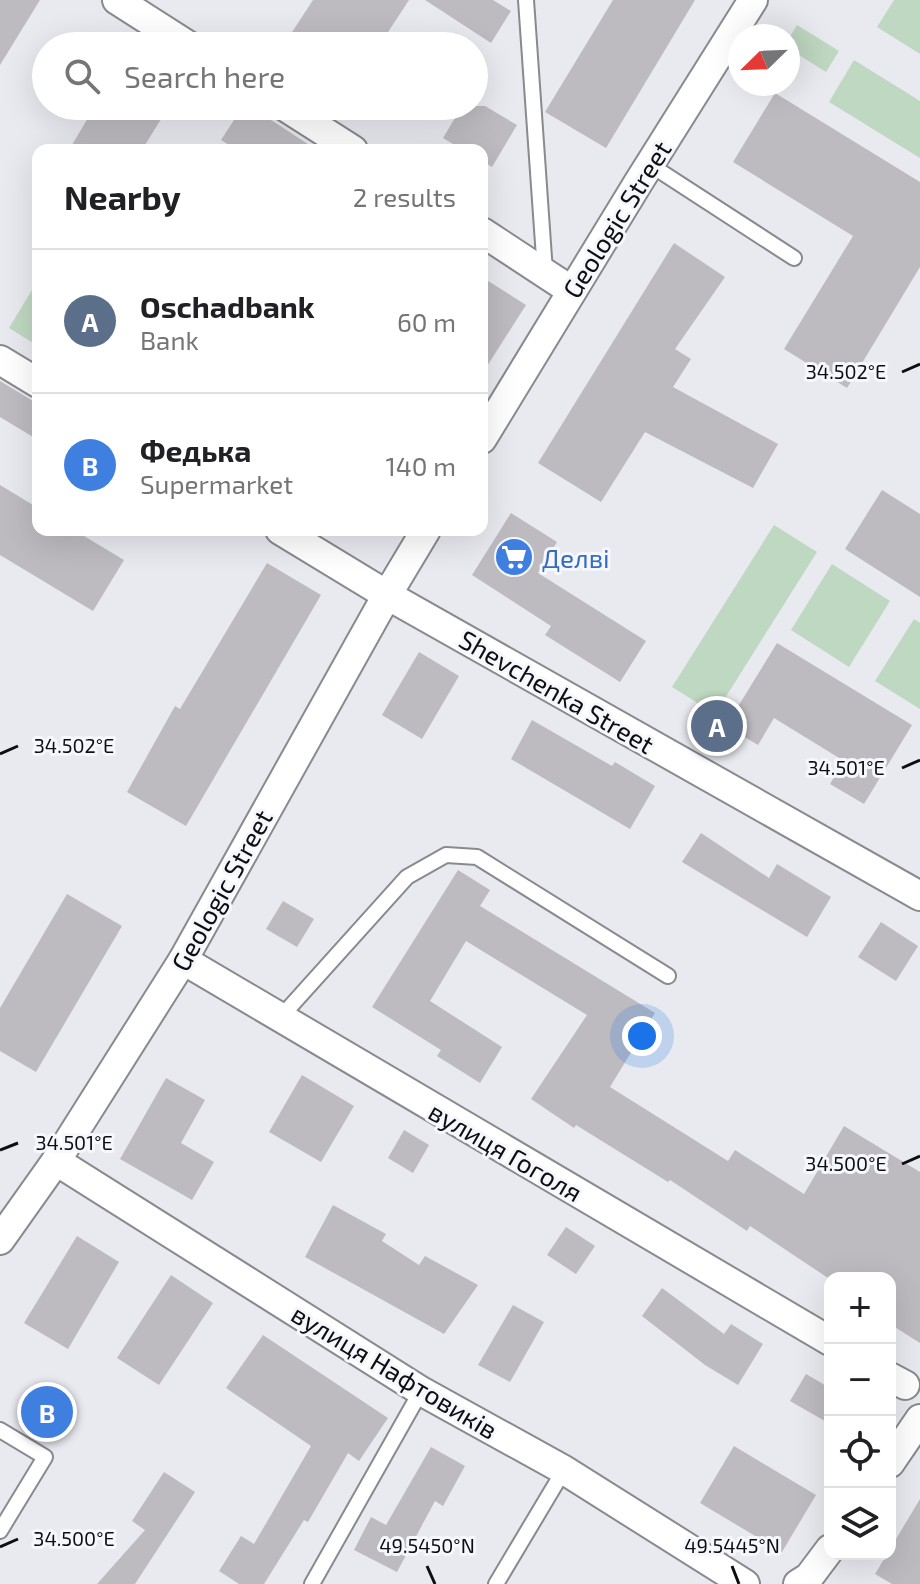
<!DOCTYPE html>
<meta charset="utf-8">
<style>
body{margin:0;font-family:"Exo 2",sans-serif;background:#f2f2f2;color:#202124}
.controls{position:absolute;right:24px;bottom:24px;display:grid;overflow:hidden;border-radius:16px;box-shadow:0 8px 32px #0002}
.controls button{width:72px;height:72px;display:grid;place-items:center;padding:0;border:0;border-bottom:2px solid #e0e0e0;background:#fff;color:#202124;font:40px sans-serif}
.compass{position:absolute;left:728px;top:24px;width:72px;height:72px;border-radius:50%;background:#fff;box-shadow:0 8px 32px #0002;rotate:247deg}
.you{position:absolute;left:642px;top:1036px;width:28px;height:28px;margin:-20px;border:6px solid #fff;border-radius:50%;background:#1a73e8;box-shadow:0 0 0 12px #1a73e833}
.badge{display:grid;place-items:center;width:52px;height:52px;border-radius:50%;background:#d93025;color:#fff;font-size:26px;font-weight:700}
.pin{position:absolute;translate:-50% -50%;border:4px solid #fff;box-shadow:0 2px 8px #0006}
.list{margin:0;padding:0;list-style:none}
h2{display:flex;justify-content:space-between;align-items:center;height:104px;margin:0;padding:0 32px;font-size:34px}
h2 small{font-size:26px;font-weight:400;color:#757577}
.list li{display:grid;grid-template-columns:52px 1fr auto;gap:24px;align-items:center;box-sizing:border-box;height:144px;padding:0 32px;border-top:2px solid #e0e0e0}
.list b{display:block;font-size:30px;white-space:nowrap}
.list p{margin:0;font-size:26px;white-space:nowrap;color:#757577}
.list em{font-size:26px;font-style:normal;color:#757577}
.icon{flex:none;width:44px;height:44px;fill:none;stroke:currentColor;stroke-width:2;stroke-linecap:round;stroke-linejoin:round}
.map{position:relative;flex:none;width:920px;height:1584px;overflow:hidden}
.search{position:absolute;background:#fff;box-shadow:0 8px 32px #0002;left:32px;top:32px;width:456px;height:88px;display:flex;align-items:center;gap:20px;box-sizing:border-box;padding:0 28px;border-radius:44px;color:#757577;font-size:30px}
.panel{position:absolute;background:#fff;box-shadow:0 8px 32px #0002;left:32px;top:144px;width:456px;height:392px;border-radius:16px}
.map>svg:first-child{display:block}
.green{fill:#bfd8c1}
.building{fill:#bebbc0}
.lines{fill:none;stroke-linecap:round;stroke-linejoin:round}
.service-casing{stroke:#888a8f;stroke-width:18}
.minor-casing{stroke:#888a8f;stroke-width:32}
.service{stroke:#fff;stroke-width:14}
.minor{stroke:#fff;stroke-width:28}
.ticks{fill:none;stroke:#0d0e10;stroke-width:3}
.labels{text-anchor:middle;dominant-baseline:central;stroke-width:6;stroke-linejoin:round;paint-order:stroke}
.street-label{font-size:26px;fill:#0d0e10;stroke:#f5f7fd}
.shop-label{font-size:26px;fill:#366cbe;stroke:#f5f7fd;text-anchor:start}
.ticks-label{font-size:20px;text-anchor:middle;fill:#0d0e10;stroke:#f5f7fd;stroke-width:6;stroke-linejoin:round;paint-order:stroke}
</style>
<div class="map">
<svg width="920" height="1584" viewBox="0 0 920 1584">
<rect width="100%" height="100%" fill="#e8eaef"/>
<!-- green -->
<g class="green">
<polygon points="894,0 920,0 920,54 877,27"/>
<polygon points="797,25 839,51 826,72 788,48 788,40"/>
<polygon points="854,60 920,101 920,158 829,102"/>
<polygon points="38,280 38,346 9,328"/>
<polygon points="774,525 817,552 715,714 672,687"/>
<polygon points="832,564 890,601 849,667 791,630"/>
<polygon points="914,619 920,623 920,709 875,681"/>
</g>
<!-- building -->
<g class="building">
<polygon points="0,0 40,0 0,65"/>
<polygon points="313,0 409,0 379,46 283,46"/>
<polygon points="425,0 493,0 511,11 491,43"/>
<polygon points="613,0 695,0 606,148 545,112"/>
<polygon points="775,93 920,182 920,267 847,388 784,349 853,236 733,162"/>
<polygon points="95,106 169,106 142,150 69,150"/>
<polygon points="243,106 250,106 317,150 237,150 221,140"/>
<polygon points="462,106 485,106 517,125 492,167 482,161 482,150 463,150 443,138"/>
<polygon points="674,243 725,277 675,349 691,359 673,387 778,444 753,488 645,432 601,502 538,463"/>
<polygon points="482,277 526,305 482,374"/>
<polygon points="0,381 38,404 38,440 0,417"/>
<polygon points="0,485 38,508 38,530 74,530 124,560 93,611 0,555"/>
<polygon points="882,490 920,514 920,597 845,549"/>
<polygon points="511,513 557,542 538,573 646,641 620,682 545,635 551,626 472,575"/>
<polygon points="267,563 321,595 186,826 127,792 175,706 180,709"/>
<polygon points="777,643 912,725 864,804 830,784 844,761 774,718 758,745 726,726"/>
<polygon points="419,652 459,676 422,739 382,715"/>
<polygon points="532,720 612,766 615,762 655,786 630,829 511,759"/>
<polygon points="701,833 769,878 777,864 831,897 807,937 682,862"/>
<polygon points="458,870 490,890 480,906 655,1013 610,1087 728,1161 735,1150 804,1194 844,1126 920,1172 920,1343 890,1324 890,1278 828,1278 750,1226 747,1231 670,1180 668,1182 576,1125 574,1128 531,1099 587,1015 466,941 430,1001 502,1047 480,1083 437,1056 441,1050 372,1007"/>
<polygon points="67,894 122,926 36,1072 0,1051 0,1008"/>
<polygon points="283,901 314,919 297,947 266,929"/>
<polygon points="881,922 918,946 896,981 858,957"/>
<polygon points="302,1075 354,1106 321,1162 269,1132"/>
<polygon points="166,1078 205,1100 181,1143 214,1162 192,1200 120,1159"/>
<polygon points="404,1130 429,1145 413,1173 388,1158"/>
<polygon points="333,1205 386,1234 382,1241 419,1265 425,1256 478,1285 444,1334 305,1257"/>
<polygon points="566,1227 595,1246 576,1274 547,1255"/>
<polygon points="77,1236 119,1262 68,1349 24,1323"/>
<polygon points="171,1275 213,1303 159,1385 117,1358"/>
<polygon points="662,1288 724,1334 731,1324 763,1344 738,1385 705,1365 642,1316"/>
<polygon points="513,1305 544,1322 510,1382 478,1365"/>
<polygon points="263,1335 388,1418 359,1461 348,1453 308,1522 304,1520 264,1584 239,1584 219,1571 241,1536 254,1544 311,1446 226,1388"/>
<polygon points="806,1374 830,1388 830,1424 790,1401"/>
<polygon points="734,1446 816,1495 782,1552 700,1503"/>
<polygon points="431,1447 465,1466 443,1506 435,1501 397,1572 354,1550 371,1517 386,1525"/>
<polygon points="164,1472 195,1492 135,1584 97,1584 145,1530 132,1521"/>
<polygon points="920,1499 920,1584 892,1584 875,1574 887,1554 890,1554 890,1549"/>
</g>
<g class="lines">
<!-- service casing -->
<g class="service-casing">
<g id="service">
<polyline points="526,0 545,272"/>
<polyline points="649,164 794,258"/>
<polyline points="280,1018 407,877 446,855 477,857 668,976"/>
<polyline points="0,1430 45,1457 0,1531"/>
<polyline points="312,1584 421,1391"/>
<polyline points="496,1584 564,1470"/>
</g>
</g>
<!-- minor casing -->
<g class="minor-casing">
<g id="minor">
<polyline points="117,0 189,46"/>
<polyline points="284,106 353,150"/>
<polyline points="482,232 572,291"/>
<polyline points="0,360 38,383"/>
<polyline points="482,439 638,183 753,0"/>
<polyline points="280,530 387,595 920,896"/>
<polyline points="183,960 830,1341"/>
<polyline points="56,1161 421,1391 564,1470 745,1584"/>
<polyline points="0,1240 56,1161 183,960 387,595 426,530"/>
<polyline points="890,1377 905,1385"/>
<polyline points="890,1463 920,1419"/>
<polyline points="798,1584 809,1577 830,1549"/>
</g>
</g>
<!-- service -->
<use href="#service" class="service"/>
<!-- minor -->
<use href="#minor" class="minor"/>
</g>
<!-- ticks -->
<path class="ticks" d="M902 372 920 364M0 754 18 746M902 768 920 760M0 1150 18 1143M902 1164 920 1156M0 1547 18 1539M427 1566 435 1584M732 1566 739 1584"/>
<!-- icons -->
<defs>
<g id="supermarket-disc" transform="scale(2)"><circle r="9.5" fill="#3f7fe0" stroke="#f5f7fd"/><path d="M-6-5.5h2.5l.6 2H6L4.5 2H-2.5L-4.4-4H-6ZM-1.5 3.2a1.3 1.3 0 1 0 .1 0ZM3 3.2a1.3 1.3 0 1 0 .1 0Z" fill="#fff"/></g>
</defs>
<g fill-rule="evenodd">
<use href="#supermarket-disc" x="514" y="557"/>
</g>
<g class="labels">
<!-- street labels -->
<g class="street-label">
<text transform="translate(616 219) rotate(-58)">Geologic Street</text>
<text transform="translate(557 691) rotate(30)">Shevchenka Street</text>
<text transform="translate(221 890) rotate(-61)">Geologic Street</text>
<text transform="translate(506 1151) rotate(30)">вулиця Гоголя</text>
<text transform="translate(395 1371) rotate(31)">вулиця Нафтовиків</text>
</g>
<!-- shop labels -->
<g class="shop-label">
<text x="542" y="557">Делві</text>
</g>
</g>
<g class="ticks-label">
<text x="846" y="379">34.502°E</text>
<text x="74" y="753">34.502°E</text>
<text x="846" y="775">34.501°E</text>
<text x="74" y="1150">34.501°E</text>
<text x="846" y="1171">34.500°E</text>
<text x="74" y="1546">34.500°E</text>
<text x="427" y="1553">49.5450°N</text>
<text x="732" y="1553">49.5445°N</text>
</g>
</svg>
<div class="controls">
<button>+</button>
<button>−</button>
<button><svg class="icon" aria-label="locate" viewBox="0 0 24 24"><circle cx="12" cy="12" r="6"/><path d="M12 2v4M12 18v4M2 12h4M18 12h4"/></svg></button>
<button><svg class="icon" aria-label="layers" viewBox="0 0 24 24"><path d="M12 4l9 5-9 5-9-5zM3 14l9 5 9-5"/></svg></button>
</div>
<svg class="compass" viewBox="-18 -18 36 36"><path d="M0-13l5 13h-10z" fill="#e53935"/><path d="M0 13l5-13h-10z" fill="#757577"/></svg>
<div class="you"></div>
<div class="pin badge" style="left:717px;top:726px;background:#5c6f8a">A</div>
<div class="pin badge" style="left:47px;top:1412px;background:#3f7fe0">B</div>
<div class="search"><svg class="icon" aria-label="search" viewBox="0 0 24 24"><circle cx="10" cy="10" r="6"/><path d="M15 15l6 6"/></svg>Search here</div>
<section class="panel">
<h2>Nearby<small>2 results</small></h2>
<ul class="list">
<li><span class="badge" style="background:#5c6f8a">A</span><div><b>Oschadbank</b><p>Bank</p></div><em>60 m</em></li>
<li><span class="badge" style="background:#3f7fe0">B</span><div><b>Федька</b><p>Supermarket</p></div><em>140 m</em></li>
</ul>
</section>
</div>
